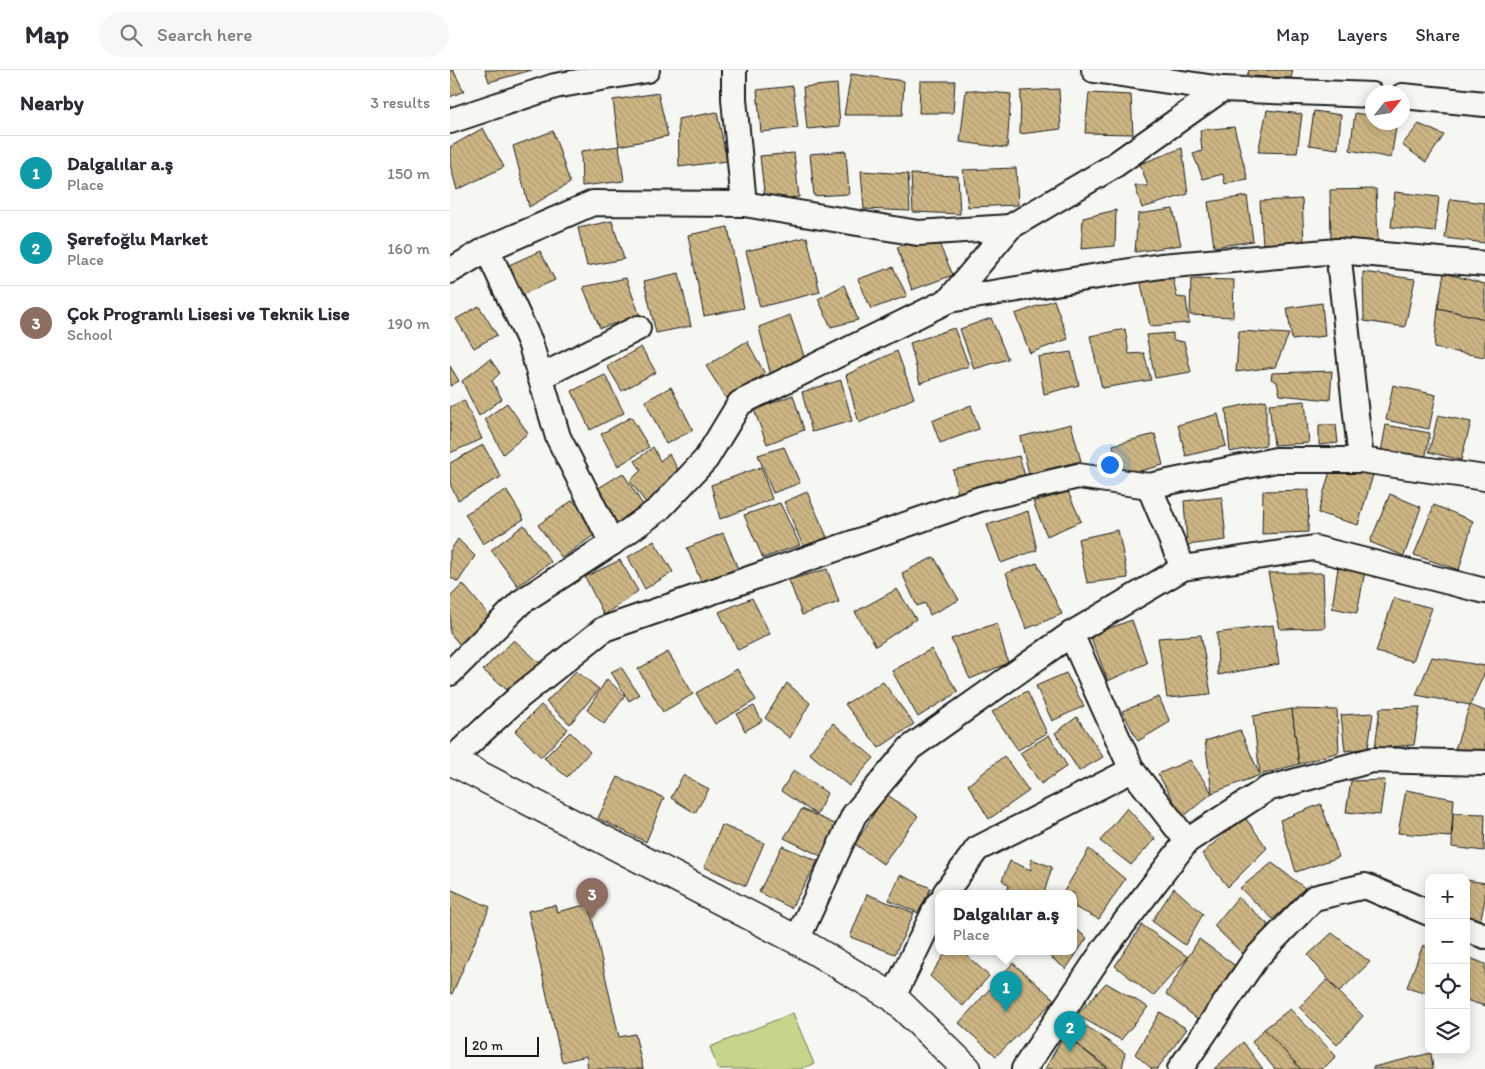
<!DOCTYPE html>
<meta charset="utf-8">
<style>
body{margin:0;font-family:Itim,sans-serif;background:#f7f7f7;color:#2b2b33}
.controls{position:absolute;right:15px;bottom:15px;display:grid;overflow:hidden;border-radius:10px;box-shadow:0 2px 12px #0003}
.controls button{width:45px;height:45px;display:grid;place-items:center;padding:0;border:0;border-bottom:1px solid #e1e1e2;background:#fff;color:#2b2b33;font:25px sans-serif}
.compass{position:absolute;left:915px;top:15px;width:45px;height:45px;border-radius:50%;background:#fff;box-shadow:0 2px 12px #0003;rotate:60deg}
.scale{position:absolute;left:15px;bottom:12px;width:74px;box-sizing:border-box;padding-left:5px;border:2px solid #1c1c1c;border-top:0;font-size:14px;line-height:18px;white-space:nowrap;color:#1c1c1c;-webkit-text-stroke:4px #f6f6f2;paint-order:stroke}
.you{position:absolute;left:659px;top:394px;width:18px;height:18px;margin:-12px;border:4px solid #fff;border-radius:50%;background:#1a73e8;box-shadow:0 0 0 8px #1a73e833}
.badge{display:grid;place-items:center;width:32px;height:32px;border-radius:50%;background:#111827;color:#fff;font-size:16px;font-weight:700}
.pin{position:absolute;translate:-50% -41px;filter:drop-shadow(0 1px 2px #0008)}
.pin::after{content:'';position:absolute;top:26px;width:18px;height:15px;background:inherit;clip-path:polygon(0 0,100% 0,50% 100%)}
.popup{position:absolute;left:485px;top:820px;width:142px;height:65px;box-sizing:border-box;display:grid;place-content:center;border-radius:10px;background:#fff;filter:drop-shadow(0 1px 4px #0005);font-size:16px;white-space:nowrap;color:#7c7c81}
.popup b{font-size:19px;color:#2b2b33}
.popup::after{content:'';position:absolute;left:50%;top:100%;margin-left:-10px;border:10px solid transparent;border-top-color:#fff}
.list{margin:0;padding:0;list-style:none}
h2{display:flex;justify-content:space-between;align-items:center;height:65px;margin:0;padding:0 20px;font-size:21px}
h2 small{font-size:16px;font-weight:400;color:#7c7c81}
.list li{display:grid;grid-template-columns:32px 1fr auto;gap:15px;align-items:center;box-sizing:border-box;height:75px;padding:0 20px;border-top:1px solid #e1e1e2}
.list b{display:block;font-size:19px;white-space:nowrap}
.list p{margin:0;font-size:16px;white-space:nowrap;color:#7c7c81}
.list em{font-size:16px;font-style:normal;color:#7c7c81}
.icon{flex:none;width:28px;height:28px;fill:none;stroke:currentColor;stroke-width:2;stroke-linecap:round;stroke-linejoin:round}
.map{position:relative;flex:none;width:1035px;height:999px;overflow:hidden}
header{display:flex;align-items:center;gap:30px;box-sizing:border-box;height:70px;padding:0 25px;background:#fff;border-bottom:1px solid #e1e1e2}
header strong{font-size:24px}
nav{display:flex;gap:28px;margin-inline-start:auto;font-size:18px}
.search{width:350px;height:45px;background:#f7f7f7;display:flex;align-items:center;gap:12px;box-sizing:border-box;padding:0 18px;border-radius:28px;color:#7c7c81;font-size:19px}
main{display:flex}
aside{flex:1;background:#fff}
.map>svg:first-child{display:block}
.grass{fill:#c4d68a;stroke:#707953}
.building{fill:url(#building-back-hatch);stroke:#1c1c1c}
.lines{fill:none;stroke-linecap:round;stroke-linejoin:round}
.minor-casing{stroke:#1c1c1c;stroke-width:28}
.secondary-casing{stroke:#1c1c1c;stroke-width:31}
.minor{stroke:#f6f6f2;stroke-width:24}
.secondary{stroke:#f6f6f2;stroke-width:28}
</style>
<header>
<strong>Map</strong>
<div class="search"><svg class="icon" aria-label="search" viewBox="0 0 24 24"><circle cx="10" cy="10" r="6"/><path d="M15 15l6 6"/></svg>Search here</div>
<nav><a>Map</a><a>Layers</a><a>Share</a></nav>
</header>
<main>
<aside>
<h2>Nearby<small>3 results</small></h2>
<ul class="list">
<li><span class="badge" style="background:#0f9aa8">1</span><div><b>Dalgalılar a.ş</b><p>Place</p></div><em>150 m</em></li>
<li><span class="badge" style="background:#0f9aa8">2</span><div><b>Şerefoğlu Market</b><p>Place</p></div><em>160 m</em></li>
<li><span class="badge" style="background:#8d6e63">3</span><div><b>Çok Programlı Lisesi ve Teknik Lise</b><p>School</p></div><em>190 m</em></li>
</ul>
</aside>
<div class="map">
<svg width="1035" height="999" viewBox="0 0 1035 999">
<defs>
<pattern id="building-back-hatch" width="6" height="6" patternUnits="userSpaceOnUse" patternTransform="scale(1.25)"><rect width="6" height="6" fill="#cdb685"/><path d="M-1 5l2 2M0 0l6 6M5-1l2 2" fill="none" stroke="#af9c72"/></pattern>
</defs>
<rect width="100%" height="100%" fill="#f6f6f2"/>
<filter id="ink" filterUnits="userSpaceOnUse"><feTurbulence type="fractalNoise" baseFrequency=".02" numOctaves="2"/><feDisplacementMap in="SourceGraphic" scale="10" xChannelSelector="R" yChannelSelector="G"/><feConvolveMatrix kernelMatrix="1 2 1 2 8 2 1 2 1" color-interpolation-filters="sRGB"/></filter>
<g filter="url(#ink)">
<!-- grass -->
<polygon class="grass" points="343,943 364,994 350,999 268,999 260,977"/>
<!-- building -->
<g class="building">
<polygon points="0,0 3,0 14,21 0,27"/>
<polygon points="35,0 82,0 39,12"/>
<polygon points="799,0 843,0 841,8 797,6"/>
<polygon points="401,4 454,11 452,45 394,45"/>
<polygon points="470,11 505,11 503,43 469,43"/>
<polygon points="387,14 390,56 357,59 353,17"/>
<polygon points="343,16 348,58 311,62 307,20"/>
<polygon points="609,19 611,59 570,64 571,21"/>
<polygon points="516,20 561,24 557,78 510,72"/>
<polygon points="208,23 218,66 169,76 163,30"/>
<polygon points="639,23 681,25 683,64 635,63"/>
<polygon points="817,40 852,44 847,83 808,82"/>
<polygon points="864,41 891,45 888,79 859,75"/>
<polygon points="267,42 277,91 229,97 228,49"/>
<polygon points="905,43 922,46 922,52 947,52 941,88 900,80"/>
<polygon points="969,54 994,65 976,92 952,75"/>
<polygon points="784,57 798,110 775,114 773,104 753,109 743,84 752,81 750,60"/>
<polygon points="33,58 54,97 7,120 0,94 0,77"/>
<polygon points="103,61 120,113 79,137 63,76"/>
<polygon points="169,76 174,111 132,116 131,81"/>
<polygon points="732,78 738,124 692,138 685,116 698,116 690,94"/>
<polygon points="396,81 399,124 364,126 360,84"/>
<polygon points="344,83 349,127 315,130 310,86"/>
<polygon points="566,98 568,135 518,137 513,100"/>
<polygon points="411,101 458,104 460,141 414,139"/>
<polygon points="461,104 508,106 510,144 463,142"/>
<polygon points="926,119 928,171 881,172 880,120"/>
<polygon points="945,122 989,127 985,162 941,157"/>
<polygon points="797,126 803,171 764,177 758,132"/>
<polygon points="852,129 854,172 813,175 810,131"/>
<polygon points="1000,129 1035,133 1035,173 995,168"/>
<polygon points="723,139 731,175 685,182 688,144"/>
<polygon points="666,140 665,176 631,179 633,148"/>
<polygon points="162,151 174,189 137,196 128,158"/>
<polygon points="278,157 294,238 254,246 238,165"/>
<polygon points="357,167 370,222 310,237 296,181"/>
<polygon points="486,167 503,205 462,220 447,177"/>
<polygon points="90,181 105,210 69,226 59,195"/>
<polygon points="443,197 457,226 421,239 408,209"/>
<polygon points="913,202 965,209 955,257 914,251"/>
<polygon points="229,203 241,256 206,263 194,211"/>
<polygon points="994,203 1035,214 1035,249 988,238"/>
<polygon points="176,208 190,246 150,258 133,217"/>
<polygon points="723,208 727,227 736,228 739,253 700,256 690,209"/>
<polygon points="741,209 784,210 783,247 740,245"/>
<polygon points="394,215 408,250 381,257 368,229"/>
<polygon points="604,230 618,269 580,283 565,244"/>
<polygon points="872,233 875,266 842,270 837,238"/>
<polygon points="29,236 47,265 24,278 6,249"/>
<polygon points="988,238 1035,249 1035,287 984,278"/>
<polygon points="340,245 356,292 321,306 309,257"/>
<polygon points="541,248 558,289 524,299 510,259"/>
<polygon points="504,258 519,296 470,313 460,273"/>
<polygon points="675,259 679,284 694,283 701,310 652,318 640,266"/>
<polygon points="789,261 839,264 825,297 786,302"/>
<polygon points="723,263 723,270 734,272 741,302 705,308 696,265"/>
<polygon points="297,271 315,304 276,328 256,296"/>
<polygon points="191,277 206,302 172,321 157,296"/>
<polygon points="447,281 464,328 409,353 396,305"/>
<polygon points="621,282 629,315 594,324 588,287"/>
<polygon points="40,289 50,303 42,311 52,329 29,346 12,311"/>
<polygon points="0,296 9,311 0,316"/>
<polygon points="882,301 880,330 830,325 827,312 821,309 822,303"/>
<polygon points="155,305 174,343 140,360 122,321"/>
<polygon points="391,310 402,351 362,362 352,322"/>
<polygon points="943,315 986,325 979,359 936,350"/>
<polygon points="221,317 243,360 216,374 195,331"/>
<polygon points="343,325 354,360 317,374 304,340"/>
<polygon points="14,330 32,369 0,383 0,337"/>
<polygon points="816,330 816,375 780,382 776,339"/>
<polygon points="855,331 859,373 824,375 819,334"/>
<polygon points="57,333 78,363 53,384 35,349"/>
<polygon points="521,335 529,359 490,373 482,351"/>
<polygon points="768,344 776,376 736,386 728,355"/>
<polygon points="988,345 1021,352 1011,390 979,382"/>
<polygon points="181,347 199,377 168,396 151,364"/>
<polygon points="621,354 631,391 579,404 570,367"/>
<polygon points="869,355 886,355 888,373 869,375"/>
<polygon points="936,355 980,363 975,390 931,382"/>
<polygon points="705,364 713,395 671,406 663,375"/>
<polygon points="33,375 51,407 8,430 0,414 0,393"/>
<polygon points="203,377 210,391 219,384 230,403 196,433 180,411 191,400 185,391"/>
<polygon points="334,377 350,413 323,423 308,385"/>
<polygon points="569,386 575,406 508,425 503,400"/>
<polygon points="882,394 923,405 908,455 868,443"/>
<polygon points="311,397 322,429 270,449 261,415"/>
<polygon points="173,403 196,440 166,457 142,422"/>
<polygon points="56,420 74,449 33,474 15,444"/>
<polygon points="859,420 858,462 812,464 813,421"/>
<polygon points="357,422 377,467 354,478 334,432"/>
<polygon points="618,422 631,451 597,466 583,432"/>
<polygon points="940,424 971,437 954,486 920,472"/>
<polygon points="772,427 776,470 737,475 734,431"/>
<polygon points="123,430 147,463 112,488 88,455"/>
<polygon points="330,433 350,475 313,488 294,445"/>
<polygon points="984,435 1023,451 1009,500 964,485"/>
<polygon points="578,441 587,480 551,493 537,455"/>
<polygon points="74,455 101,492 68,516 41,480"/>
<polygon points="668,460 678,508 637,513 628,469"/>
<polygon points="273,463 291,506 255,521 237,478"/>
<polygon points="8,469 25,486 8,512 0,507 0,481"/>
<polygon points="204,471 223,502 195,519 178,487"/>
<polygon points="484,487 509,530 480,545 475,533 467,536 452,503"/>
<polygon points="170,490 188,521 154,545 135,507"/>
<polygon points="587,493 612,544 576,559 556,503"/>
<polygon points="888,498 915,501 907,543 882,538"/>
<polygon points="377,499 389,532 352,545 339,510"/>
<polygon points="818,503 873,503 875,558 830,559"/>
<polygon points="13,514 41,548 10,575 0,563 0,527"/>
<polygon points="447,519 466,549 426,576 405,542"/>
<polygon points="302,528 320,564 288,580 269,542"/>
<polygon points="944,528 982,538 963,591 926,582"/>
<polygon points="682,550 697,593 658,611 640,565"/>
<polygon points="547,553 558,593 520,609 501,569"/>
<polygon points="823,555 829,594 768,605 767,563"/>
<polygon points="751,565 761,624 717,628 708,568"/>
<polygon points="64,570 94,597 62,624 33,600"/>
<polygon points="481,579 508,622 468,647 442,601"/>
<polygon points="218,582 243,624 213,642 188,599"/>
<polygon points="982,587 1035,596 1035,602 1020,635 966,625"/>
<polygon points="171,597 189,625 179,631 161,602"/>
<polygon points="287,599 306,630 265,654 246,623"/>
<polygon points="126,601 149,619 120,654 96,632"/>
<polygon points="616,603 634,636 602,651 586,616"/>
<polygon points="157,609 175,626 154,654 137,640"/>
<polygon points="433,612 464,654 429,678 395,634"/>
<polygon points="337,613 360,633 340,668 315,648"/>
<polygon points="577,621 597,663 568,680 542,642"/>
<polygon points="709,627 720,652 688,671 672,641"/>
<polygon points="91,635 118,659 91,687 65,661"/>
<polygon points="1020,635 1035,641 1035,682 1005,679"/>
<polygon points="304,636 312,651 295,661 287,644"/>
<polygon points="970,637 964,675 925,678 930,638"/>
<polygon points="842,639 849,694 810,705 803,646"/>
<polygon points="842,639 887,640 889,682 849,694"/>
<polygon points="923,643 918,678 895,681 891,645"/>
<polygon points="627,647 653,687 629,701 605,663"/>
<polygon points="383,653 424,688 399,716 359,683"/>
<polygon points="790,660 810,705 762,723 755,671"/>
<polygon points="120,662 140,682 117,707 94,688"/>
<polygon points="599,665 617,696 591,714 570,683"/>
<polygon points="554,686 579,721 539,749 518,715"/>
<polygon points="740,690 762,723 733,747 708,704"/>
<polygon points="344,700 377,723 367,745 331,721"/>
<polygon points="233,705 259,719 245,743 221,728"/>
<polygon points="168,707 214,728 196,772 148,748"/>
<polygon points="935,710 930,745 896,742 901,711"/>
<polygon points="956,720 1004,729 1001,767 948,763"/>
<polygon points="436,724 468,746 433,794 405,774"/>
<polygon points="871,734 889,787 846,802 830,750"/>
<polygon points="677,738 705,769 681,795 650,771"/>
<polygon points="352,739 389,756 375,788 334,768"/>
<polygon points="1003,743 1035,744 1034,781 1002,777"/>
<polygon points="794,746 817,778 778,817 752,784"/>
<polygon points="272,755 314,773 296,816 254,797"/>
<polygon points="332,776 368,791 341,838 309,822"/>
<polygon points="639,779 675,809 649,849 624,837 624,823 613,823"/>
<polygon points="581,789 602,797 594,823 556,823 559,816 552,810 560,791 581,800"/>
<polygon points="822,793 856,819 823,849 790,818"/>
<polygon points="450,805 481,818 468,843 439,830"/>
<polygon points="1016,810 1035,813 1035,830 1030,852 1016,848"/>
<polygon points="724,818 753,844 735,875 702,851"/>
<polygon points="0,819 40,837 2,924 0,923"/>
<polygon points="417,824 464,843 445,884 400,867"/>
<polygon points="788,827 823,859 796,887 764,856"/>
<polygon points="139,834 169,967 185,964 193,999 138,999 136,986 112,992 78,841 105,835 107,842"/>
<polygon points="692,855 738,887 703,926 665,896"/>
<polygon points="624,858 637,868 616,899 593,881 624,881"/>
<polygon points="882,863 920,892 889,922 858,885"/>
<polygon points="749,869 791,900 754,954 716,924"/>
<polygon points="973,875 979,878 979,924 957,917"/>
<polygon points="497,881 512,881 539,906 513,936 480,906"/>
<polygon points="1018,887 1035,894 1035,936 1016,930 1016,893"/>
<polygon points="563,893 605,930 546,986 509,953"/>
<polygon points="877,910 913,946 887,975 849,937"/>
<polygon points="656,913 698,937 671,970 627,945"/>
<polygon points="840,939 886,986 873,999 851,999 814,959"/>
<polygon points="710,942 737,959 707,999 702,999 685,984"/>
<polygon points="636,956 675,983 672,999 660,999 614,965"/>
<polygon points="814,959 851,999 825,999 802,972"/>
<polygon points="614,965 657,998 656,999 595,999"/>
<polygon points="793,972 813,999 764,999"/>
<polygon points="981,983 983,999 923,999 923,997"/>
</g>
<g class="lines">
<!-- minor casing -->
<g class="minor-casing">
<g id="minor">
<polyline points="284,0 284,29 294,134"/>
<polyline points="644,0 772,19 922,25"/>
<polyline points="952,26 1035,34"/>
<polyline points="0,51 105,16 197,0"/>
<polyline points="37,179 80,272 108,367 162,473"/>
<polyline points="888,181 911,390"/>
<polyline points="0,201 37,179 143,133 294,134 468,163 560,157"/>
<polyline points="499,230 711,196 888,181 1035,194"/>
<polyline points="90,307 188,258"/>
<polyline points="699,416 733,498"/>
<polyline points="621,564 682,700 737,771"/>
<polyline points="0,603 71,532 162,473 209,439 256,389 290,333 499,230 560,157 662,97 772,19"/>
<polyline points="0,691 70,626 154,559 530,429 628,406 699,416 826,390 911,390 1035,408"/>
<polyline points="495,823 527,779 682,700"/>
<polyline points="1016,859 1035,866"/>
<polyline points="347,870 404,745 460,678 621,564 733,498 864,478 1035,521"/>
<polyline points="443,927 488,834"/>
<polyline points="574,999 655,878 737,771 817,719 922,690 1035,693"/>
<polyline points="730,999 806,888 864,828 915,816 979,843"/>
</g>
</g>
<!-- secondary casing -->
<g class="secondary-casing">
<polyline id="secondary" points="0,690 347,870 443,927 517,999"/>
</g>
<!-- minor -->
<use href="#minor" class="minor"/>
<!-- secondary -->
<use href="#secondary" class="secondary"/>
</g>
</g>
</svg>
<div class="controls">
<button>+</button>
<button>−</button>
<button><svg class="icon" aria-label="locate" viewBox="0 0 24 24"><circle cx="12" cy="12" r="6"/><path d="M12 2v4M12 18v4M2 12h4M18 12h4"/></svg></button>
<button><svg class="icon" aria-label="layers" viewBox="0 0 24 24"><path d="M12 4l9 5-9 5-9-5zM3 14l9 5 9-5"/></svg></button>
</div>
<svg class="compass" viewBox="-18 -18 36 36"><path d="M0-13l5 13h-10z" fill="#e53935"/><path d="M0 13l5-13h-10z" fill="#7c7c81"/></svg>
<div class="scale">20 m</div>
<div class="you"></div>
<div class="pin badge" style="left:556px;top:942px;background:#0f9aa8">1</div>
<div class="popup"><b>Dalgalılar a.ş</b>Place</div>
<div class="pin badge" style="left:620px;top:982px;background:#0f9aa8">2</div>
<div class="pin badge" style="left:142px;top:849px;background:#8d6e63">3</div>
</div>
</main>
